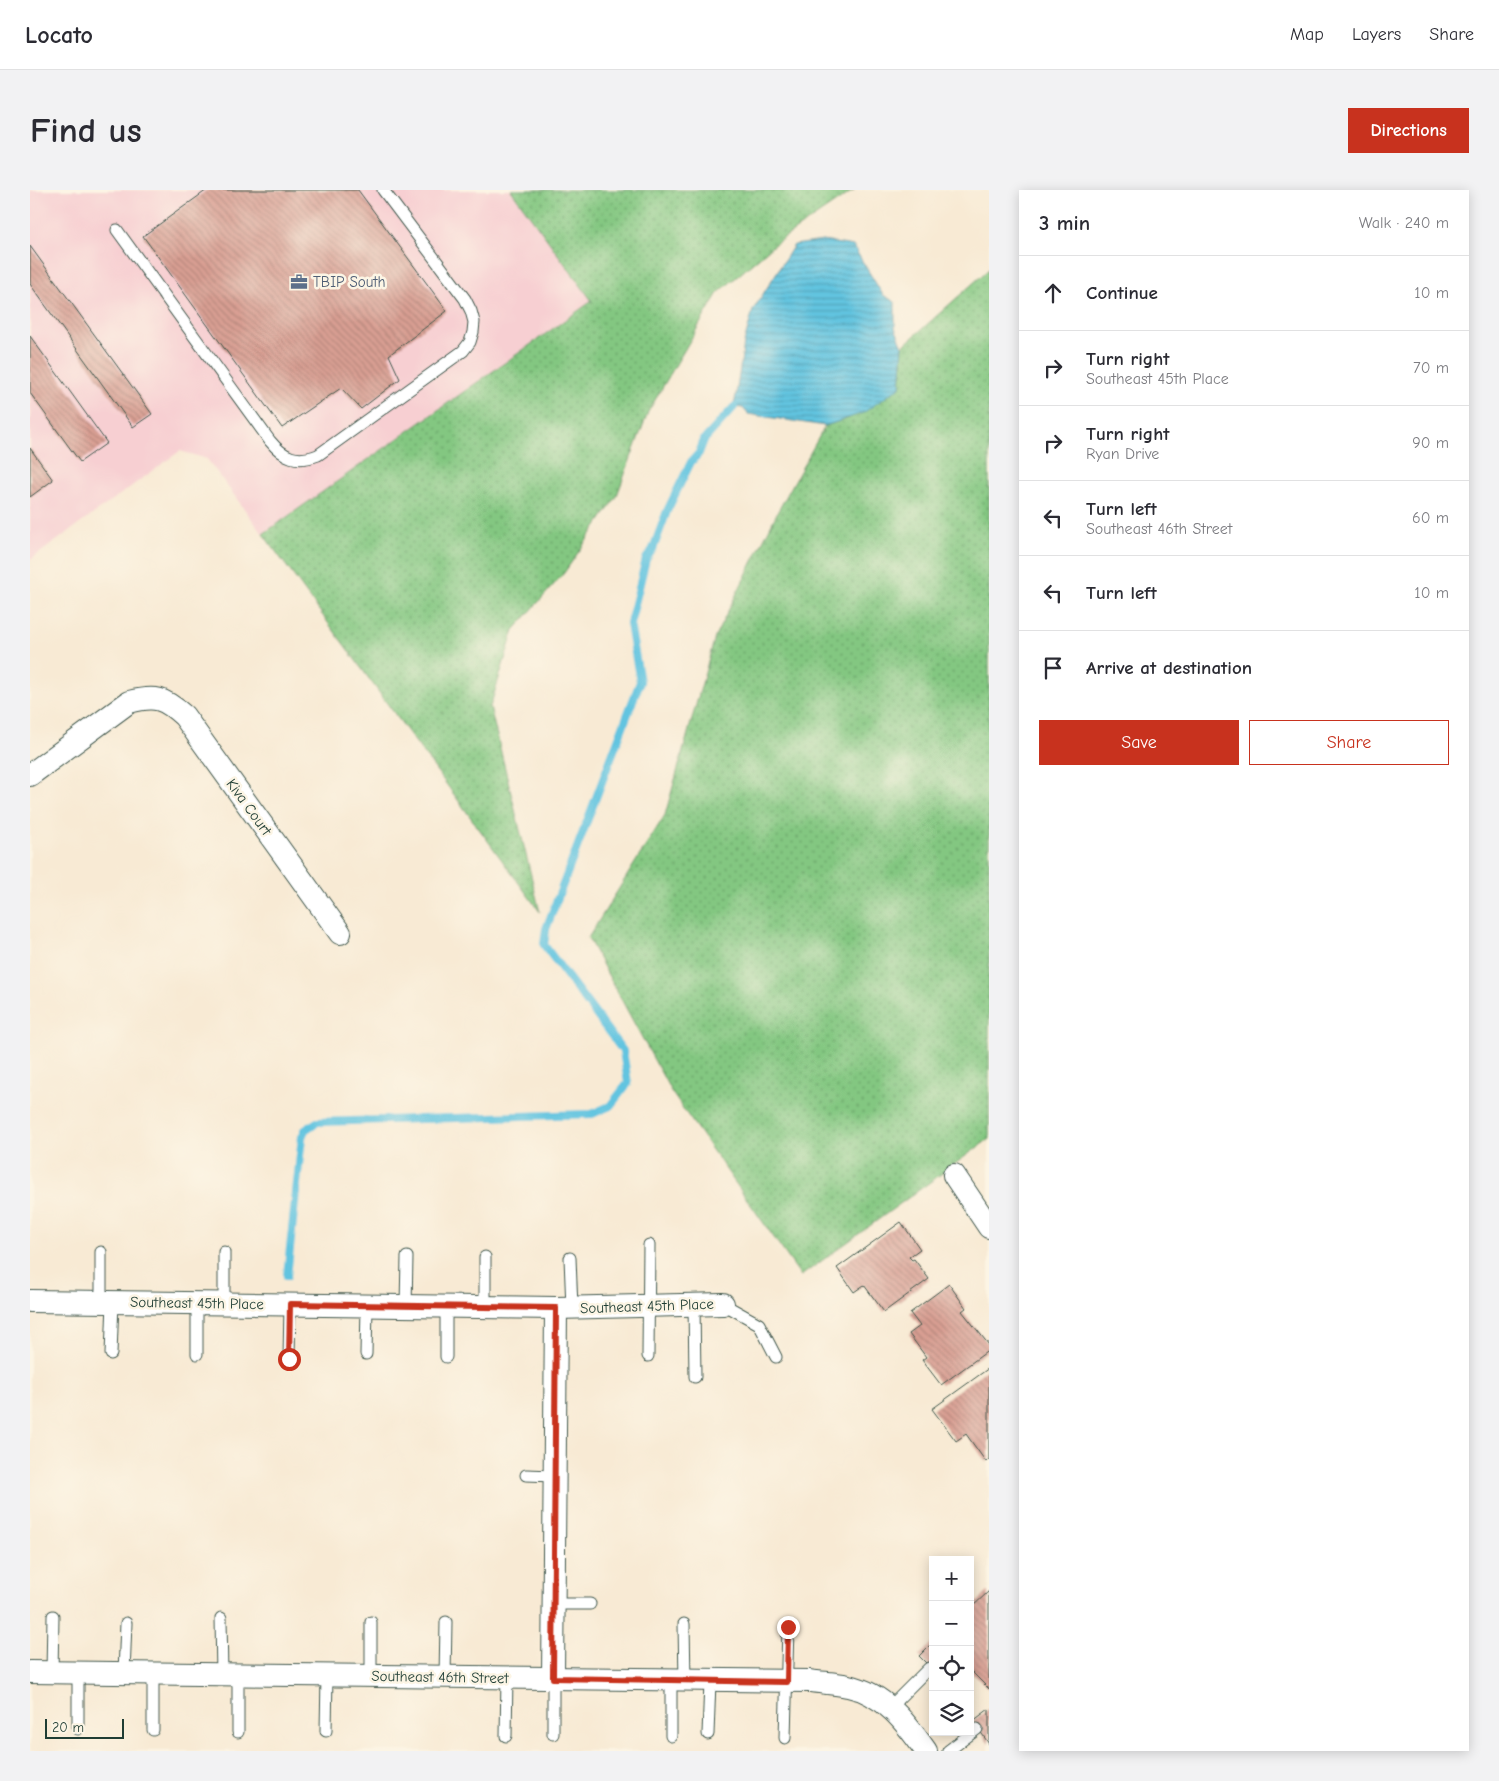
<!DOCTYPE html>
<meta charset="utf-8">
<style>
body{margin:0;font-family:"Comic Neue",sans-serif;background:#f2f2f3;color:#2b2b33}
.controls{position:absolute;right:15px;bottom:15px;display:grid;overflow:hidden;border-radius:0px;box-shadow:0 2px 12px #0003}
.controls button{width:45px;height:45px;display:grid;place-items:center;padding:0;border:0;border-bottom:1px solid #e1e1e2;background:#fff;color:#2b2b33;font:25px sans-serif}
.scale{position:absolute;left:15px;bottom:12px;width:79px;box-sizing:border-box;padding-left:5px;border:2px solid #1f3d34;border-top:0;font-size:14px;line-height:18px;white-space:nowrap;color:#1f3d34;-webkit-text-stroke:4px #fcf5e5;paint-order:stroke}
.stop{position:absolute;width:15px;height:15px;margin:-11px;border:4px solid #c8321e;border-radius:50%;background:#fff}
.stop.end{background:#c8321e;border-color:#fff;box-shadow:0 1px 5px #0008}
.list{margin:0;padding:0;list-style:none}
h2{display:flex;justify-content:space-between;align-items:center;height:65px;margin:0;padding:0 20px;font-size:21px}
h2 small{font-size:16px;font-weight:400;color:#7c7c81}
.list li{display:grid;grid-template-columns:32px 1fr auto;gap:15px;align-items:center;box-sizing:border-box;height:75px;padding:0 20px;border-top:1px solid #e1e1e2}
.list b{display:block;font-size:19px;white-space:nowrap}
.list p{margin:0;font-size:16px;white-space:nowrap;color:#7c7c81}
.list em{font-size:16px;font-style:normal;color:#7c7c81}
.actions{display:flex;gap:10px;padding:15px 20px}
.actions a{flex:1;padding:11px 0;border:1px solid #c8321e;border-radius:0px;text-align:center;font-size:18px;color:#c8321e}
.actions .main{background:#c8321e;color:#fff}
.icon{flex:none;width:28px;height:28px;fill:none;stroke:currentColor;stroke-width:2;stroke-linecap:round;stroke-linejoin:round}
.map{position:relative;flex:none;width:959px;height:1561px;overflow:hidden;border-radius:0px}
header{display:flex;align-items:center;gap:30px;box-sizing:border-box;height:70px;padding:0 25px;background:#fff;border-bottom:1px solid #e1e1e2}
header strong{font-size:24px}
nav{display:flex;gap:28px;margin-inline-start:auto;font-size:18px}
.intro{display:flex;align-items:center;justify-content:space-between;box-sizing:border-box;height:120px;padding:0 30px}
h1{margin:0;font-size:35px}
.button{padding:12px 22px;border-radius:0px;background:#c8321e;color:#fff;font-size:18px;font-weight:700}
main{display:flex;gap:30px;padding:0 30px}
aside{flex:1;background:#fff;border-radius:0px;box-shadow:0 2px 12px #0003}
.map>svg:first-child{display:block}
.built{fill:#f7cfd2}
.grass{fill:url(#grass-dots);stroke:#51825a}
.water{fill:url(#water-rules);stroke:#40808a}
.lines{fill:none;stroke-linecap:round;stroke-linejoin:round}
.stream{stroke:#62c4e0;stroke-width:8}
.building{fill:url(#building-back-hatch)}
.service-casing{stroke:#40574c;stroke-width:13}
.minor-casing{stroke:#40574c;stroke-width:24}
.service{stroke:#fff;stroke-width:11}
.minor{stroke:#fff;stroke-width:22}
.route{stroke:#c8321e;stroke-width:6}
.labels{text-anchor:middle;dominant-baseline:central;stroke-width:5;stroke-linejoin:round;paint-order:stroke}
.service-label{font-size:15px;fill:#4e5e75;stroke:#fcf5e5;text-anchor:start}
.street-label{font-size:15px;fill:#1f3d34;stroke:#fcf5e5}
</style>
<header>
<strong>Locato</strong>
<nav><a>Map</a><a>Layers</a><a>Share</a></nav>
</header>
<div class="intro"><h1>Find us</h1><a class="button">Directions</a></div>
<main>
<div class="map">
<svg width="959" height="1561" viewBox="0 0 959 1561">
<defs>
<pattern id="grass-dots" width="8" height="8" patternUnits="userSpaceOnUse" patternTransform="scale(1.25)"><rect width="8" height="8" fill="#83c781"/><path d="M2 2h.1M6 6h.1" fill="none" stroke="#6ba36a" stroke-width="1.8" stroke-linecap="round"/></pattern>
<pattern id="water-rules" width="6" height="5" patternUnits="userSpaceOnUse" patternTransform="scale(1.25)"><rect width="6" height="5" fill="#62c4e0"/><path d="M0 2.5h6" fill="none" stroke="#50a0b6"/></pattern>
<pattern id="building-back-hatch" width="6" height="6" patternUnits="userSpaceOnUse" patternTransform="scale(1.25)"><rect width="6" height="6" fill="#d99f93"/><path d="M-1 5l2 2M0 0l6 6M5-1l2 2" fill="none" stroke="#af8379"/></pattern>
</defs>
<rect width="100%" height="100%" fill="#fcf5e5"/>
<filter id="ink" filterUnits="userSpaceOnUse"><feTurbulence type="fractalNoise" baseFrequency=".02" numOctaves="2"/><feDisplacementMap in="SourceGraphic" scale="10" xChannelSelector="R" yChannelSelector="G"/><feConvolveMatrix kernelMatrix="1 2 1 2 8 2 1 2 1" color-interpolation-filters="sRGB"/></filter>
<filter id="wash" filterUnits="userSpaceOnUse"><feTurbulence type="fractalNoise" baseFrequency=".0096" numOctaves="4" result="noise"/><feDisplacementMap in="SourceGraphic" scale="20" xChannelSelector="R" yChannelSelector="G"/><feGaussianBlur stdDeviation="1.12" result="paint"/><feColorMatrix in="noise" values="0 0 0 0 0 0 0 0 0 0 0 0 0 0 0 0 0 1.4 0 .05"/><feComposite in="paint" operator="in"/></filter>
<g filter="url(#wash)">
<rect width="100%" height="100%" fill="#f8ead4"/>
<!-- built -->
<polygon class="built" points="0,0 510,0 581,97 233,344 177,269 150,261 0,370"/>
<!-- grass -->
<g class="grass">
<polygon points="481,0 824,0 745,54 688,103 618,222 586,308 534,383 484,440 460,517 510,722 233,344 562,111"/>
<polygon points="959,79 959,949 771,1086 642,903 558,748 635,625 685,447 748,321 795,236 819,228 870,197 873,156"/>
</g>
<!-- water -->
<polygon class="water" points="793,51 823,56 853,105 865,112 865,138 873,156 870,197 833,223 795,236 718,224 713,218 704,217 714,153 723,120 764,55"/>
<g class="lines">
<!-- stream -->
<polyline class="stream" points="257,1086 272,947 275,940 287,932 562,924 580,916 598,893 593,861 514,755 516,739 610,492 600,434 616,369 623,359 637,321 661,272 669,263 674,250 704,217"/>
</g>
<g id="blocks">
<!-- building -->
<g class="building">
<polygon points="177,0 328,0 417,121 359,165 370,189 331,219 311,198 252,238 113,46"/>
<polygon points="0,56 122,224 103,237 0,94"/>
<polygon points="0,146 77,253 50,272 0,203"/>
<polygon points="0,258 23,290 0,307"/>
<polygon points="871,1032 890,1059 879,1067 882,1070 884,1069 899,1089 854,1122 834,1095 824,1102 807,1078"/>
<polygon points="919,1094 936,1118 932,1121 959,1155 959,1160 911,1195 892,1170 896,1167 879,1144 890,1136 880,1123"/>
<polygon points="959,1178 959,1269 956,1272 936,1244 926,1251 902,1219"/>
<polygon points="959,1401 959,1499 940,1480 940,1419"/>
<polygon points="903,1452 903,1480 889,1466"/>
<polygon points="959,1519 959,1554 943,1531"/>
</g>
</g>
</g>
<g filter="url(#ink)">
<use href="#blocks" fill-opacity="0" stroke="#40574c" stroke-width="1"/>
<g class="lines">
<!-- service casing -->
<g class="service-casing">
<g id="service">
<path d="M87 40 240 251C254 268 267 273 288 265L433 161 440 152 443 142 444 132 441 121 435 109 353 0"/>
<polyline points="71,1062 71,1112"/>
<polyline points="194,1062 194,1114"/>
<polyline points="540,1068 542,1118"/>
<polyline points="693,1114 729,1134 746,1167"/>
<polyline points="664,1115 665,1187"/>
<polyline points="376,1116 377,1067"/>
<polyline points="416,1117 416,1167"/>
<polyline points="455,1117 455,1067"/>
<polyline points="81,1164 83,1112"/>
<polyline points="167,1164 167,1113"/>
<polyline points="336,1164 337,1116"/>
<polyline points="618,1166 619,1055"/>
<polyline points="259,1169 260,1114"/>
<polyline points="496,1285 524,1286"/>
<polyline points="523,1414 560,1414"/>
<polyline points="191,1428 192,1485"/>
<polyline points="654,1434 655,1491"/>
<polyline points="22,1483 23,1426"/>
<polyline points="94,1483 96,1433"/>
<polyline points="208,1485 208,1542"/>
<polyline points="341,1486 341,1432"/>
<polyline points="415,1487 416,1432"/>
<polyline points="641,1491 641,1546"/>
<polyline points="860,1517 899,1478"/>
<polyline points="48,1539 48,1482"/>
<polyline points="123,1540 123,1483"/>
<polyline points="296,1541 297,1486"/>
<polyline points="523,1544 523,1488"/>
<polyline points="678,1544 680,1492"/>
<polyline points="476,1546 477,1488"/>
<polyline points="755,1548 758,1437"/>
<polyline points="918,1561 947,1539"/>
</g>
</g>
<!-- minor casing -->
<g class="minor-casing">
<g id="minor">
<path d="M0 585 99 512C126 505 134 508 154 526L310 743"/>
<polyline points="924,985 959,1037"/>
<polyline points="0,1111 526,1118 693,1114"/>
<path d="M0 1482 780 1491C793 1493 806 1493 818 1496 854 1503 877 1534 896 1561"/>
<polyline points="523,1488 526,1118"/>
</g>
</g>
<!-- service -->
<use href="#service" class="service"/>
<!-- minor -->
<use href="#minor" class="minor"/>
</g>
</g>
<g class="lines" filter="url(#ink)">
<!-- route -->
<polyline class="route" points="259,1169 260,1114 526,1118 523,1488 757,1492 758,1437"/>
</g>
<!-- icons -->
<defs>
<g id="office-bare" transform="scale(1.35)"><path d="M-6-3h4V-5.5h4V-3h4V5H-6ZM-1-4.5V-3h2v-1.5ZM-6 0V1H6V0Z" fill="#5c6f8a" stroke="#fcf5e5" stroke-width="2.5" paint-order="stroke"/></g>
</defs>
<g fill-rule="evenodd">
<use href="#office-bare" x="269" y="92"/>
</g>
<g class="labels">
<!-- service labels -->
<g class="service-label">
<text x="283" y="92">TBIP South</text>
</g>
<!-- street labels -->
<g class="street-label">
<text transform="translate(219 617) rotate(54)">Kiva Court</text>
<text transform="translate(167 1113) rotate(1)">Southeast 45th Place</text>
<text transform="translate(617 1116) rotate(-2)">Southeast 45th Place</text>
<text transform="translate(410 1487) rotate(1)">Southeast 46th Street</text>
</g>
</g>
</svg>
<div class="controls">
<button>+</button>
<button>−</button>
<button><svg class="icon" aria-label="locate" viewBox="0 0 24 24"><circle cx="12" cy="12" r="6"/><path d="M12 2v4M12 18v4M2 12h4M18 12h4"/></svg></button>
<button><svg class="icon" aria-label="layers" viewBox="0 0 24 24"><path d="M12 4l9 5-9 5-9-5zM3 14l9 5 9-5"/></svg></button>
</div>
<div class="scale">20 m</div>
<div class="stop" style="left:259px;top:1169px"></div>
<div class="stop end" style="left:758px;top:1437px"></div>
</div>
<aside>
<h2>3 min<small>Walk · 240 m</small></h2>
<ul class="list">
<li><svg class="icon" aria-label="ahead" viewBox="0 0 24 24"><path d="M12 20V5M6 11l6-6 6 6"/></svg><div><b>Continue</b></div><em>10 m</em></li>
<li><svg class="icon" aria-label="right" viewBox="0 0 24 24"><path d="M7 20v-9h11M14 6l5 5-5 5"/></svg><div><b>Turn right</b><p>Southeast 45th Place</p></div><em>70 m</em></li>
<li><svg class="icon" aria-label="right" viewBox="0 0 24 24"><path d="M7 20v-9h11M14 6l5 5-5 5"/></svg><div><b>Turn right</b><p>Ryan Drive</p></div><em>90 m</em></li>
<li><svg class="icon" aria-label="left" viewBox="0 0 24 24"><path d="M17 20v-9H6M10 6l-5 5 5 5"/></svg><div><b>Turn left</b><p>Southeast 46th Street</p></div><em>60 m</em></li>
<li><svg class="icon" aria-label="left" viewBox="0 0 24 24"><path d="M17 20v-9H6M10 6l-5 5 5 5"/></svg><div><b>Turn left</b></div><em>10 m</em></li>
<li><svg class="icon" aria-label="arrive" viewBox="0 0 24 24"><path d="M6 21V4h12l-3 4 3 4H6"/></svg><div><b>Arrive at destination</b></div></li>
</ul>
<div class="actions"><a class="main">Save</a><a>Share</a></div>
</aside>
</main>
